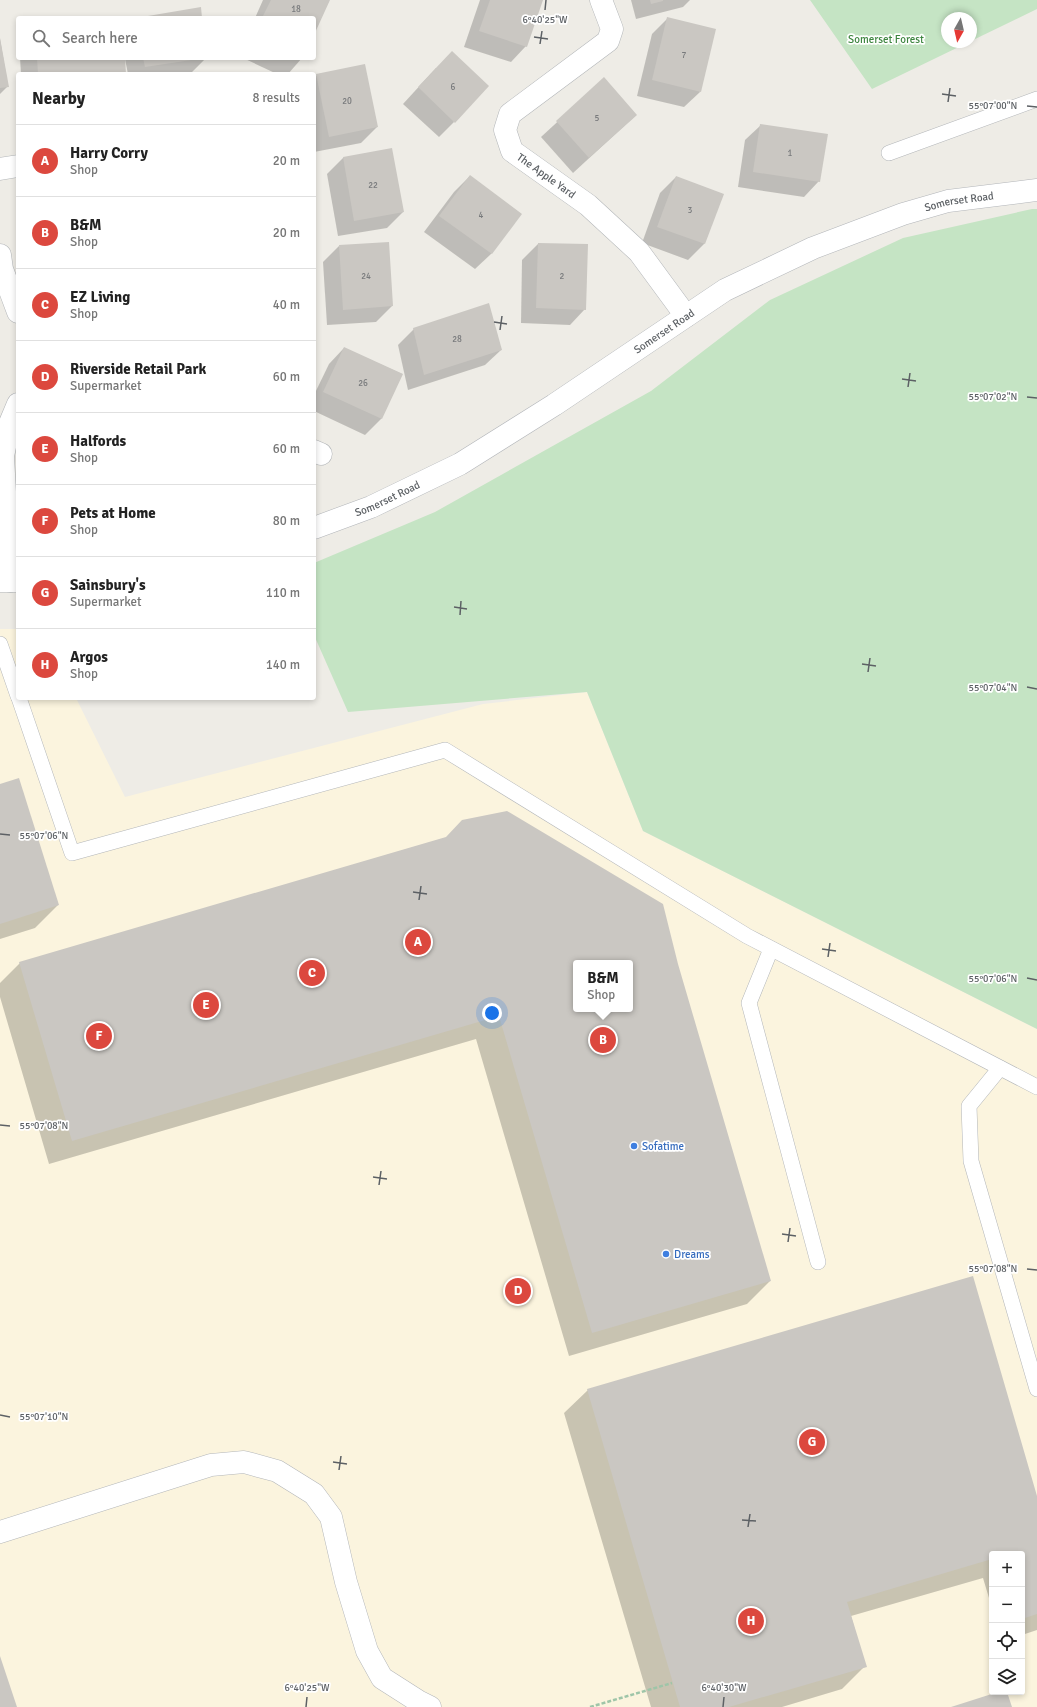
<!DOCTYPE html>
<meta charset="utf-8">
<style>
body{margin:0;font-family:Signika,sans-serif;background:#f2f2f2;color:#222}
.controls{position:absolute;right:12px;bottom:12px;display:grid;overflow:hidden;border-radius:4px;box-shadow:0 2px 6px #0003}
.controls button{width:36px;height:36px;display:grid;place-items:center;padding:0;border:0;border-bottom:1px solid #e0e0e0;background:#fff;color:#222;font:20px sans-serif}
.compass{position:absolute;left:941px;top:12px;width:36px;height:36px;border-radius:50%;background:#fff;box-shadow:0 2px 6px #0003;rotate:188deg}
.you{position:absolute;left:492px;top:1013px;width:14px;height:14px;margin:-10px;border:3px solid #fff;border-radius:50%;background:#1a73e8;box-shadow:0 0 0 6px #1a73e833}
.badge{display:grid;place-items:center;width:26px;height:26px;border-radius:50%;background:#dc483e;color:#fff;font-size:13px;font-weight:700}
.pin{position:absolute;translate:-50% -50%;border:2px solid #fff;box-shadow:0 1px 4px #0006}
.popup{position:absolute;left:573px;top:960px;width:60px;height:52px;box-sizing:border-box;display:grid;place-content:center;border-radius:4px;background:#fff;filter:drop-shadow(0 1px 3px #0005);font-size:13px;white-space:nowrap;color:#767676}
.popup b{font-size:15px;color:#222}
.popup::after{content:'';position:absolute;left:50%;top:100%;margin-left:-8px;border:8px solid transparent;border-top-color:#fff}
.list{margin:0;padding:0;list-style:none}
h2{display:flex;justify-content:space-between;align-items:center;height:52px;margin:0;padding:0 16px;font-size:17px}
h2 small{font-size:13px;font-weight:400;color:#767676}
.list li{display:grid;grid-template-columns:26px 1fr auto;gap:12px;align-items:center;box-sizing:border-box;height:72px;padding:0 16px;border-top:1px solid #e0e0e0}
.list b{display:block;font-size:15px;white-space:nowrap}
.list p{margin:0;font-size:13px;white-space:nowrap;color:#767676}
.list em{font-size:13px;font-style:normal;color:#767676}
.icon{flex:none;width:22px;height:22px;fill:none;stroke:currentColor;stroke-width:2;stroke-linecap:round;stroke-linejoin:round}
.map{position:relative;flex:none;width:1037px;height:1707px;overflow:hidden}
.search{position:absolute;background:#fff;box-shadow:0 2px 6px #0003;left:16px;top:16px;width:300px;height:44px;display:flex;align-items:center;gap:10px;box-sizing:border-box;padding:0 14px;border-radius:4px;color:#767676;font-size:15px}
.panel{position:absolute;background:#fff;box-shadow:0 2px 6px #0003;left:16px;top:72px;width:300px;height:628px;border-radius:4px}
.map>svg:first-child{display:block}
.commercial{fill:#fbf4de;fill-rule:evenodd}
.green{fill:#c5e4c4}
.shadow{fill:#0003;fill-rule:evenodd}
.building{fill:#cac7c2;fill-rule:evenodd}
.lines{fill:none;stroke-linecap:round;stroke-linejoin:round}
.lane-casing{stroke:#b3b6b9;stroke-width:16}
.street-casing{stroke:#b3b6b9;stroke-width:23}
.secondary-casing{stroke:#b2b5b9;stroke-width:23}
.path{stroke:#9ec5a8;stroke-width:2.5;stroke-dasharray:4 2;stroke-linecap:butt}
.lane{stroke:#fff;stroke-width:15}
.street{stroke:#fff;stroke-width:22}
.secondary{stroke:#fff;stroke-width:22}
.ticks{fill:none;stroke:#5d6165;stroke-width:1.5}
.shop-dot{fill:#3f7fe0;stroke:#fff;stroke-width:1.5}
.labels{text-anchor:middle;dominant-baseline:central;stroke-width:3.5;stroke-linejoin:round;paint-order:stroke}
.number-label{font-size:9px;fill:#787a7c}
.park-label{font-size:11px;fill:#3d853f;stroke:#fff}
.street-label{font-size:11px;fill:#5d6165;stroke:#fff}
.shop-label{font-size:11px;fill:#366cbe;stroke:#fff;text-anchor:start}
.ticks-label{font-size:10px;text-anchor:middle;fill:#5d6165;stroke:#fff;stroke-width:3.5;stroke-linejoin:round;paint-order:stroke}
</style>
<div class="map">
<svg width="1037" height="1707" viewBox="0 0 1037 1707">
<rect width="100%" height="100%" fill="#eeece6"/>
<!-- commercial -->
<path class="commercial" d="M0 629H18V698H76L125 797 483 704 587 692 643 831 1037 1029V1707H0ZM576 963H630V1009H576ZM992 1554H1022V1692H992Z"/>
<!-- green -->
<g class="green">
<polygon points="810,0 1037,0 1037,9 971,41 971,18 947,18 947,42 969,42 872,89"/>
<polygon points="1032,209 1037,209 1037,1029 643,831 587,692 348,712 314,635 314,563 435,512 651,391 770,300 903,238"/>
</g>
<!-- shadow -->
<g class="shadow">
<polygon points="263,0 329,0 314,32 314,18 255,18"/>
<polygon points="480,0 542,0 526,46 511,62 464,47"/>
<polygon points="631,0 690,0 683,7 636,19"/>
<polygon points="668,18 700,92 684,107 637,96 652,34"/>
<polygon points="0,39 8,86 0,94"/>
<polygon points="20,58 206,58 192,72 182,74 128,74 125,59 124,59 125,74 21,74"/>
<polygon points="243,58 302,58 288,74 277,74"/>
<polygon points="436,68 454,122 439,137 403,104"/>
<polygon points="316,75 377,127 361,143 314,152 314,77"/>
<polygon points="604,79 636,115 573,173 541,137"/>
<polygon points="761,125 819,181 804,197 738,187 745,140"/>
<polygon points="391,149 403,212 387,228 338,236 327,174 343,158"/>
<polygon points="470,176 521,214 491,254 475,269 424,232 454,192"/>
<polygon points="676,177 722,194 704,244 688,260 642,243 660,193"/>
<polygon points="538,244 585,309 570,325 521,323 522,260"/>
<polygon points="339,246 392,306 376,322 327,325 323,262"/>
<polygon points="414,329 501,350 485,365 408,390 398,345"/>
<polygon points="344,348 402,374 381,419 365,435 314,411 314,395 329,364"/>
<polygon points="0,785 58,905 35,928 0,939"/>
<path d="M445 838 677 964 770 1281 747 1304 569 1356 476 1039 49 1164 0 997V983L20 963ZM576 963H630V1009H576Z"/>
<polygon points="588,1390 1037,1500 1037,1630 1022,1635 1022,1554 992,1554 992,1608 983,1578 851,1616 865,1666 842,1689 782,1707 651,1707 564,1413"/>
</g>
<!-- building -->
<g class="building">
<polygon points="271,0 330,0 314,35 314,18 262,18"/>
<polygon points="490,0 543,0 527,47 479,31"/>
<polygon points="650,0 663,0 663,1 651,4"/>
<polygon points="201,7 202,18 142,18 142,17"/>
<polygon points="667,17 716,29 701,92 652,80"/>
<polygon points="0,38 9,87 0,88"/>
<polygon points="452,51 489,86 455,123 418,87"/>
<polygon points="37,58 125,58 126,74 38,74"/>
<polygon points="143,58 198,58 198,59 145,67"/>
<polygon points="365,64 378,127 329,137 316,74"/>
<polygon points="604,77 637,115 589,158 556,121"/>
<polygon points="760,124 828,134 820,182 753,172"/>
<polygon points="392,148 404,212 354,221 343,157"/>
<polygon points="470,175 522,214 492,254 439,216"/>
<polygon points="676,176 724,194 705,244 657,227"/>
<polygon points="389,242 393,306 343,310 339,245"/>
<polygon points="538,243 588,244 586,310 536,308"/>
<polygon points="489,303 502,350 424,375 413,328"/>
<polygon points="344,347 403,374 382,419 323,392"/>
<polygon points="19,778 59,905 0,924 0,784"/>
<path d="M507 811 663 904 678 964 771 1281 592 1333 499 1016 72 1141 19 962 446 837 462 820ZM576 963H630V1009H576Z"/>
<polygon points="973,1276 1037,1496 1037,1614 1025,1618 1022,1610 1022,1554 992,1554 992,1559 847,1602 867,1667 729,1707 680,1707 587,1389"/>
<polygon points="0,1656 17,1707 0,1707"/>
<polygon points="998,1692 1007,1692 1012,1707 951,1707"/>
</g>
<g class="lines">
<!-- lane casing -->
<g class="lane-casing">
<g id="lane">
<polyline points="889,153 1037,99"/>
<polyline points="0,644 18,696"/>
<polyline points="19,698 72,853 445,750 747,936 1037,1087"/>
<polyline points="771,949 749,1003 818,1262"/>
<polyline points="1000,1068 969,1106 971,1161 1037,1389"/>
</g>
</g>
<!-- street casing -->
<g class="street-casing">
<g id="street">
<path id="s1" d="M601 0 612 29 608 41 510 114 505 130 512 151 588 205 639 252 686 316"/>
<polyline points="0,169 18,166"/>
<polyline points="0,255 2,269 18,312"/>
<polyline points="314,451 321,454"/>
<polyline points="10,581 3,456 10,423 18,404"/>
<polyline points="0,1532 211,1465 244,1462 277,1471 314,1494 331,1517 346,1582 367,1651 382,1678 418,1701 430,1707"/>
</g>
</g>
<!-- secondary casing -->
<g class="secondary-casing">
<g id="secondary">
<path id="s2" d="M314 528 371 507 460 464 554 405 725 290 813 248 903 214 948 201 1037 190"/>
<polyline points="0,581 18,581"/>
</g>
</g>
<!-- path -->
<polyline class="path" points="590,1707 672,1683"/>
<!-- lane -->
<use href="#lane" class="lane"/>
<!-- street -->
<use href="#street" class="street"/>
<!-- secondary -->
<use href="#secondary" class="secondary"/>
</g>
<!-- ticks -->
<path class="ticks" d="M545 10 546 0M534 37 548 39M540 44 542 31M942 94 956 96M948 102 950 88M1027 106 1037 107M494 322 507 324M500 330 502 316M902 379 916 381M908 387 910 373M1027 397 1037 398M454 607 467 609M460 615 461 601M862 664 876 666M868 672 870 658M1027 687 1037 689M0 834 10 835M413 892 427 894M419 900 421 886M822 949 836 951M828 957 830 943M1027 978 1037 980M0 1125 10 1126M373 1177 387 1179M379 1185 381 1171M782 1234 796 1236M788 1242 790 1228M1027 1269 1037 1270M0 1415 10 1417M333 1462 347 1464M339 1470 341 1456M742 1520 756 1521M748 1527 750 1514M306 1707 307 1697M723 1707 724 1697"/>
<!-- markers -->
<g class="shop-dot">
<circle cx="634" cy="1146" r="4"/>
<circle cx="666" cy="1254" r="4"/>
</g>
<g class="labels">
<!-- number labels -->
<g class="number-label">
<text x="296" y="9">18</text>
<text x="684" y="55">7</text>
<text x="453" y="87">6</text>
<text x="347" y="101">20</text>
<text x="597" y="118">5</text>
<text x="790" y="153">1</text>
<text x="373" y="185">22</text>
<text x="690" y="210">3</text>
<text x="481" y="215">4</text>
<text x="366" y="276">24</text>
<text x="562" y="276">2</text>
<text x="457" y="339">28</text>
<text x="363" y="383">26</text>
</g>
<!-- park labels -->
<g class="park-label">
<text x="886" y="39">Somerset Forest</text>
</g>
<!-- street labels -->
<g class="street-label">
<text stroke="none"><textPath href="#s1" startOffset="247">The Apple Yard</textPath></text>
<text stroke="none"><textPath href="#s2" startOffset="728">Somerset Road</textPath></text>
<text stroke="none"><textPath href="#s2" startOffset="403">Somerset Road</textPath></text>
<text stroke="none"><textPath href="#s2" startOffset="79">Somerset Road</textPath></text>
</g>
<!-- shop labels -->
<g class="shop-label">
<text x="642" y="1146">Sofatime</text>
<text x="674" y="1254">Dreams</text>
</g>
</g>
<g class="ticks-label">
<text x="545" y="23">6°40'25"W</text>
<text x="993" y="109">55°07'00"N</text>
<text x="993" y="400">55°07'02"N</text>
<text x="993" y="691">55°07'04"N</text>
<text x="44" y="839">55°07'06"N</text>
<text x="993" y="982">55°07'06"N</text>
<text x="44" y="1129">55°07'08"N</text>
<text x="993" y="1272">55°07'08"N</text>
<text x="44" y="1420">55°07'10"N</text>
<text x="307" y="1691">6°40'25"W</text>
<text x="724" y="1691">6°40'30"W</text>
</g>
</svg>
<div class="controls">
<button>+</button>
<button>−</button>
<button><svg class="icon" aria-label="locate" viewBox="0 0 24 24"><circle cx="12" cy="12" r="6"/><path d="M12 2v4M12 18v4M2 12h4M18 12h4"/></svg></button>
<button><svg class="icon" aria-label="layers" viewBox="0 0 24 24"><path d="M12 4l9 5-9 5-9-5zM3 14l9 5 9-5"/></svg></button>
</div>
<svg class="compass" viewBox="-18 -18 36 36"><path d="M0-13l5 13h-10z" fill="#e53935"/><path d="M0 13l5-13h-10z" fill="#767676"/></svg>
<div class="you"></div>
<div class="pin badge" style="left:418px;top:942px">A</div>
<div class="pin badge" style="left:603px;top:1040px">B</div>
<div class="popup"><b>B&amp;M</b>Shop</div>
<div class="pin badge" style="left:312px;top:973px">C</div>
<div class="pin badge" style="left:518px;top:1291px">D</div>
<div class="pin badge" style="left:206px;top:1005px">E</div>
<div class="pin badge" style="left:99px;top:1036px">F</div>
<div class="pin badge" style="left:812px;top:1442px">G</div>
<div class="pin badge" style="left:751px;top:1621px">H</div>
<div class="search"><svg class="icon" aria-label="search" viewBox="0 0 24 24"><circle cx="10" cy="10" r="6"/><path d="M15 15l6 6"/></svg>Search here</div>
<section class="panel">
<h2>Nearby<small>8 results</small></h2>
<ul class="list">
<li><span class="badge">A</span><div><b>Harry Corry</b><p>Shop</p></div><em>20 m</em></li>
<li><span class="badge">B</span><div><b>B&amp;M</b><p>Shop</p></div><em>20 m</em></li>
<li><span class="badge">C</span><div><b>EZ Living</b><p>Shop</p></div><em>40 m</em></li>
<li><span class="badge">D</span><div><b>Riverside Retail Park</b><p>Supermarket</p></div><em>60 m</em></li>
<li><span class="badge">E</span><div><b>Halfords</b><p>Shop</p></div><em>60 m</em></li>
<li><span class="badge">F</span><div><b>Pets at Home</b><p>Shop</p></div><em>80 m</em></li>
<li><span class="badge">G</span><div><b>Sainsbury's</b><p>Supermarket</p></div><em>110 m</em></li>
<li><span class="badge">H</span><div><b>Argos</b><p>Shop</p></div><em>140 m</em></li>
</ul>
</section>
</div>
